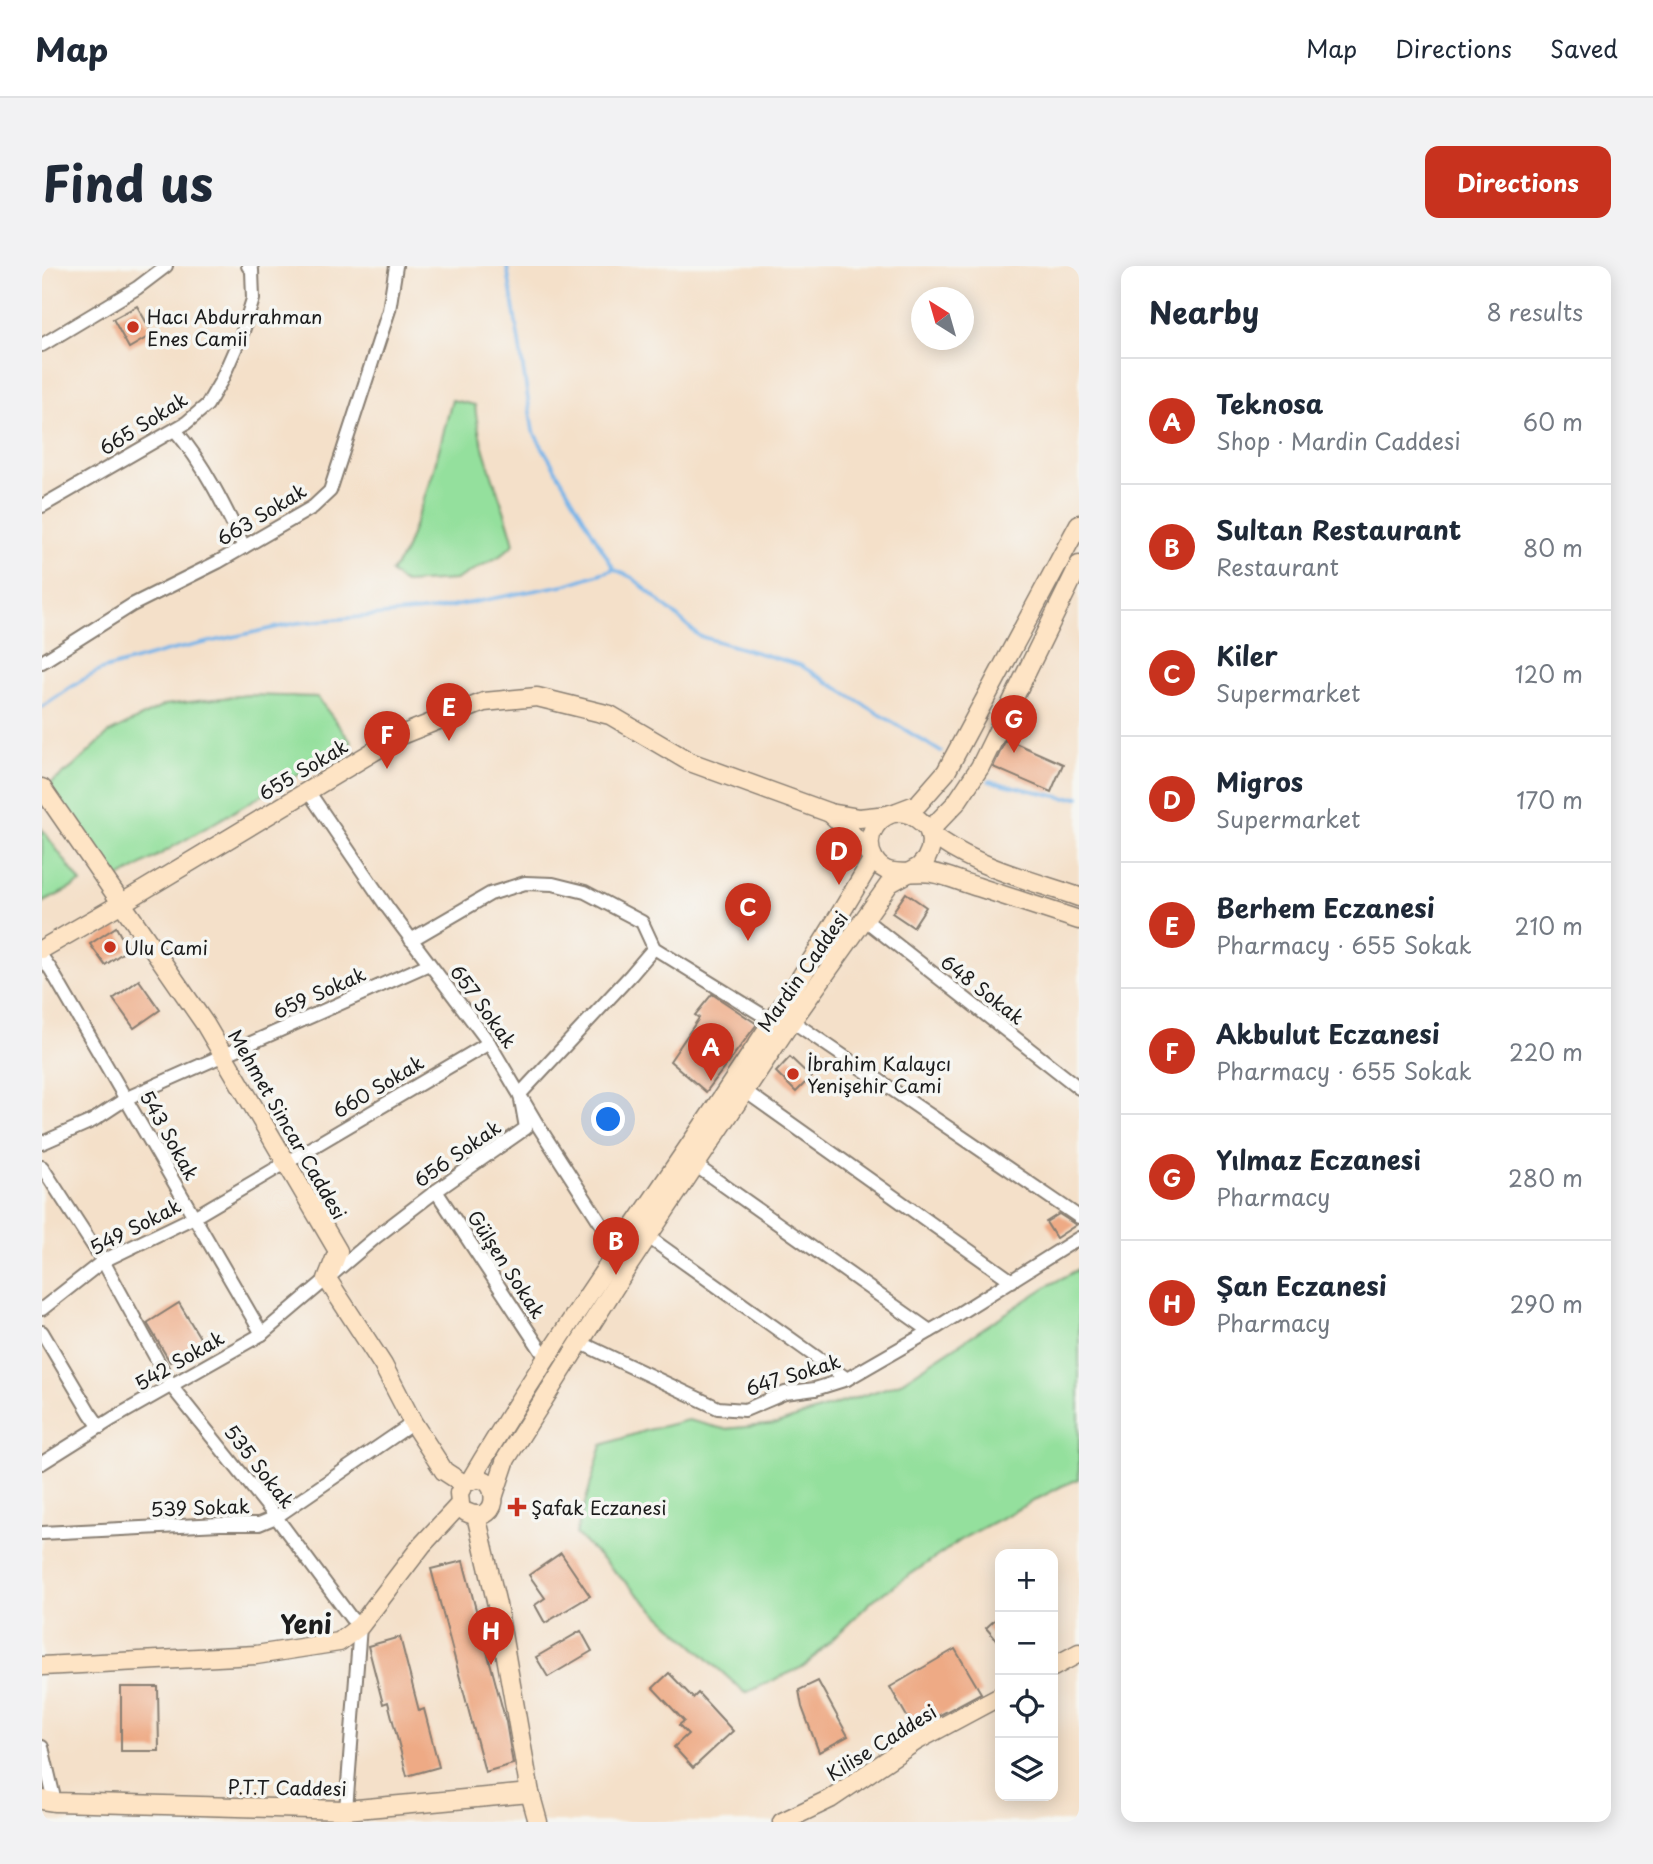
<!DOCTYPE html>
<meta charset="utf-8">
<style>
body{margin:0;font-family:"Playpen Sans",sans-serif;background:#f2f2f3;color:#1f2937}
.controls{position:absolute;right:21px;bottom:21px;display:grid;overflow:hidden;border-radius:14px;box-shadow:0 4px 18px #0003}
.controls button{width:63px;height:63px;display:grid;place-items:center;padding:0;border:0;border-bottom:2px solid #e0e1e3;background:#fff;color:#1f2937;font:35px sans-serif}
.compass{position:absolute;left:869px;top:21px;width:63px;height:63px;border-radius:50%;background:#fff;box-shadow:0 4px 18px #0003;rotate:323deg}
.you{position:absolute;left:567px;top:854px;width:24px;height:24px;margin:-18px;border:5px solid #fff;border-radius:50%;background:#1a73e8;box-shadow:0 0 0 10px #1a73e833}
.badge{display:grid;place-items:center;width:46px;height:46px;border-radius:50%;background:#c8321e;color:#fff;font-size:23px;font-weight:700}
.pin{position:absolute;translate:-50% -58px;filter:drop-shadow(0 2px 4px #0008)}
.pin::after{content:'';position:absolute;top:37px;width:24px;height:21px;background:inherit;clip-path:polygon(0 0,100% 0,50% 100%)}
.list{margin:0;padding:0;list-style:none}
h2{display:flex;justify-content:space-between;align-items:center;height:91px;margin:0;padding:0 28px;font-size:30px}
h2 small{font-size:23px;font-weight:400;color:#747a83}
.list li{display:grid;grid-template-columns:46px 1fr auto;gap:21px;align-items:center;box-sizing:border-box;height:126px;padding:0 28px;border-top:2px solid #e0e1e3}
.list b{display:block;font-size:26px;white-space:nowrap}
.list p{margin:0;font-size:23px;white-space:nowrap;color:#747a83}
.list em{font-size:23px;font-style:normal;color:#747a83}
.icon{flex:none;width:38px;height:38px;fill:none;stroke:currentColor;stroke-width:2;stroke-linecap:round;stroke-linejoin:round}
.map{position:relative;flex:none;width:1037px;height:1556px;overflow:hidden;border-radius:14px}
header{display:flex;align-items:center;gap:42px;box-sizing:border-box;height:98px;padding:0 35px;background:#fff;border-bottom:2px solid #e0e1e3}
header strong{font-size:33px}
nav{display:flex;gap:38px;margin-inline-start:auto;font-size:24px}
.intro{display:flex;align-items:center;justify-content:space-between;box-sizing:border-box;height:168px;padding:0 42px}
h1{margin:0;font-size:49px}
.button{padding:18px 32px;border-radius:14px;background:#c8321e;color:#fff;font-size:24px;font-weight:700}
main{display:flex;gap:42px;padding:0 42px}
aside{flex:1;background:#fff;border-radius:14px;box-shadow:0 4px 18px #0003}
.map>svg:first-child{display:block}
.green{fill:#94e09d;stroke:#587e5c;stroke-width:2}
.lines{fill:none;stroke-linecap:round;stroke-linejoin:round}
.stream{stroke:#76b4e9;stroke-width:3.5}
.building{fill:#eeaa85}
.street-casing{stroke:#887e72;stroke-width:16}
.secondary-casing{stroke:#887e72;stroke-width:21}
.street{stroke:#fff;stroke-width:12}
.secondary{stroke:#fee4c5;stroke-width:18}
.poi-dot{fill:#c8321e;stroke:#f6f6f2;stroke-width:2.5}
.labels{text-anchor:middle;dominant-baseline:central;stroke-width:7;stroke-linejoin:round;paint-order:stroke}
.poi-label{font-size:19px;fill:#1c1c1c;stroke:#f6f6f2;text-anchor:start}
.street-label{font-size:19px;fill:#1c1c1c;stroke:#f6f6f2}
.district-label{font-size:26px;font-weight:bold;fill:#1c1c1c;stroke:#f6f6f2}
</style>
<header>
<strong>Map</strong>
<nav><a>Map</a><a>Directions</a><a>Saved</a></nav>
</header>
<div class="intro"><h1>Find us</h1><a class="button">Directions</a></div>
<main>
<div class="map">
<svg width="1037" height="1556" viewBox="0 0 1037 1556">
<rect width="100%" height="100%" fill="#f6f6f2"/>
<filter id="ink" filterUnits="userSpaceOnUse"><feTurbulence type="fractalNoise" baseFrequency=".0143" numOctaves="2"/><feDisplacementMap in="SourceGraphic" scale="14" xChannelSelector="R" yChannelSelector="G"/><feConvolveMatrix kernelMatrix="1 2 1 2 8 2 1 2 1" color-interpolation-filters="sRGB"/></filter>
<filter id="wash" filterUnits="userSpaceOnUse"><feTurbulence type="fractalNoise" baseFrequency=".00686" numOctaves="4" result="noise"/><feDisplacementMap in="SourceGraphic" scale="28" xChannelSelector="R" yChannelSelector="G"/><feGaussianBlur stdDeviation="1.57" result="paint"/><feColorMatrix in="noise" values="0 0 0 0 0 0 0 0 0 0 0 0 0 0 0 0 0 1.4 0 .05"/><feComposite in="paint" operator="in"/></filter>
<g filter="url(#wash)">
<rect width="100%" height="100%" fill="#f4e0c9"/>
<!-- green -->
<g class="green">
<path d="M410 134 433 139C437 186 461 232 472 278L458 290 413 314 363 317 357 314 349 306 362 288 390 210Z"/>
<polygon points="205,429 275,431 310,477 74,614 4,521 31,501 67,467 123,439"/>
<polygon points="0,563 39,617 0,637"/>
<polygon points="1037,1003 1037,1213 1020,1220 925,1270 831,1334 763,1400 703,1427 609,1341 534,1268 560,1179 602,1165 646,1154 682,1163 735,1158 856,1118 1007,1019"/>
</g>
<g class="lines">
<!-- stream -->
<g class="stream">
<polyline points="465,0 491,165 572,303"/>
<polyline points="0,441 37,416 59,404 126,385 255,357 392,344 526,318 572,303 591,312 657,370 758,399 899,486"/>
<polyline points="947,515 1023,532 1037,531"/>
</g>
</g>
<g id="blocks">
<!-- building -->
<g class="building">
<polygon points="95,40 111,68 87,82 71,53"/>
<polygon points="964,473 1021,498 1009,526 951,501"/>
<polygon points="864,627 884,641 871,661 850,647"/>
<polygon points="74,661 86,683 63,699 48,678"/>
<polygon points="97,714 118,744 92,762 71,733"/>
<polygon points="670,728 715,758 664,826 628,795 657,752 653,749"/>
<polygon points="748,791 769,811 754,826 734,806"/>
<polygon points="1017,948 1034,959 1014,972 1004,956"/>
<polygon points="137,1037 160,1075 128,1096 105,1057"/>
<polygon points="519,1287 548,1330 503,1357 493,1339 503,1332 487,1309"/>
<polygon points="421,1295 464,1456 471,1498 443,1506 389,1303"/>
<polygon points="958,1349 958,1378 944,1362"/>
<polygon points="539,1365 550,1385 506,1411 494,1391"/>
<polygon points="358,1371 377,1445 382,1443 397,1501 365,1510 346,1436 341,1438 326,1380"/>
<polygon points="913,1383 939,1427 872,1463 848,1421"/>
<polygon points="627,1407 651,1432 656,1427 691,1465 651,1502 632,1481 646,1468 637,1459 642,1455 611,1422"/>
<polygon points="776,1415 806,1470 777,1486 760,1441 757,1424"/>
<polygon points="79,1421 116,1421 117,1485 79,1485"/>
</g>
</g>
</g>
<g filter="url(#ink)">
<use href="#blocks" fill-opacity="0" stroke="#887e72" stroke-width="2"/>
<g class="lines">
<!-- street casing -->
<g class="street-casing">
<g id="street">
<polyline points="0,79 95,22 124,0"/>
<path d="M133 164C162 198 183 241 202 281"/>
<polyline points="0,240 144,157 165,139 179,115 201,65 211,33 210,4 206,0"/>
<polyline points="0,396 90,339 176,296 271,241 288,225 347,44 354,0"/>
<polyline points="266,525 345,641 447,777 495,858 576,984"/>
<polyline points="822,653 1037,822"/>
<polyline points="369,674 448,628 483,617 511,618 543,626 600,656 612,682 730,755"/>
<polyline points="0,691 9,704 220,1068"/>
<polyline points="750,755 1037,951"/>
<polyline points="703,825 970,1015"/>
<polyline points="0,877 50,855 85,832 387,698"/>
<polyline points="653,899 888,1065"/>
<polyline points="0,901 61,995 130,1121 234,1251 309,1352 318,1360 304,1544"/>
<polyline points="394,925 504,1092"/>
<polyline points="605,970 805,1113"/>
<polyline points="0,1043 61,995 152,951 447,777"/>
<polyline points="0,1066 48,1147 58,1161"/>
<polyline points="537,1076 676,1142 703,1144 743,1127 773,1123 805,1113 897,1060 1037,972"/>
<polyline points="0,1197 70,1153 220,1068 334,971 394,925 484,862 478,828 589,709 612,682"/>
<polyline points="0,1267 178,1258 217,1258 234,1251 371,1157"/>
<polyline points="0,1481 13,1536"/>
</g>
</g>
<!-- secondary casing -->
<g class="secondary-casing">
<g id="secondary">
<polyline points="0,522 163,758 296,985 285,1013 341,1099 371,1157 402,1205 422,1218"/>
<polyline points="855,546 876,538 904,506 1037,258"/>
<polyline points="887,565 914,537 938,501 1037,299"/>
<path d="M1037 631C991 615 940 603 899 575 886 566 879 550 862 547 838 543 819 571 832 593 845 615 870 603 890 607 905 609 921 617 936 621 970 632 1003 643 1037 654"/>
<polyline points="0,683 80,637 359,469 442,436 495,431 568,449 648,496 788,547 817,552 846,549"/>
<path d="M428 1215C554 1002 708 807 831 592L808 566 788 547"/>
<path d="M422 1218C459 1194 463 1265 424 1246"/>
<polyline points="452,1229 464,1193 588,997 744,763 848,617 877,601 884,593 888,584 889,575 887,565"/>
<polyline points="434,1249 455,1339 488,1527 496,1556"/>
<polyline points="0,1400 214,1389 297,1376 318,1360 380,1279 418,1238 417,1227 422,1218"/>
<polyline points="1011,1401 1037,1387"/>
<polyline points="0,1534 13,1536 304,1544 488,1527"/>
<polyline points="740,1556 788,1533 874,1475 958,1430"/>
</g>
</g>
<!-- street -->
<use href="#street" class="street"/>
<!-- secondary -->
<use href="#secondary" class="secondary"/>
</g>
</g>
<!-- markers -->
<g class="poi-dot">
<circle cx="91" cy="61" r="7"/>
<circle cx="68" cy="681" r="7"/>
<circle cx="751" cy="808" r="7"/>
<path d="M471.5 1230.5h7v7h7v7h-7v7h-7v-7h-7v-7h7z"/>
</g>
<g class="labels">
<!-- poi labels -->
<g class="poi-label">
<text x="105" y="50">Hacı Abdurrahman<tspan x="105" dy="22">Enes Camii</tspan></text>
<text x="82" y="681">Ulu Cami</text>
<text x="765" y="797">İbrahim Kalaycı<tspan x="765" dy="22">Yenişehir Cami</tspan></text>
<text x="489" y="1241">Şafak Eczanesi</text>
</g>
<!-- street labels -->
<g class="street-label">
<text transform="translate(101 157) rotate(-32)">665 Sokak</text>
<text transform="translate(219 248) rotate(-31)">663 Sokak</text>
<text transform="translate(261 503) rotate(-31)">655 Sokak</text>
<text transform="translate(760 705) rotate(-55)">Mardin Caddesi</text>
<text transform="translate(941 723) rotate(38)">648 Sokak</text>
<text transform="translate(277 726) rotate(-24)">659 Sokak</text>
<text transform="translate(442 740) rotate(54)">657 Sokak</text>
<text transform="translate(336 820) rotate(-31)">660 Sokak</text>
<text transform="translate(246 858) rotate(60)">Mehmet Sincar Caddesi</text>
<text transform="translate(128 869) rotate(61)">543 Sokak</text>
<text transform="translate(415 887) rotate(-35)">656 Sokak</text>
<text transform="translate(93 960) rotate(-27)">549 Sokak</text>
<text transform="translate(465 998) rotate(57)">Gülşen Sokak</text>
<text transform="translate(137 1094) rotate(-30)">542 Sokak</text>
<text transform="translate(751 1108) rotate(-17)">647 Sokak</text>
<text transform="translate(218 1200) rotate(52)">535 Sokak</text>
<text transform="translate(158 1241) rotate(-2)">539 Sokak</text>
<text transform="translate(839 1476) rotate(-32)">Kilise Caddesi</text>
<text transform="translate(245 1521) rotate(1)">P.T.T Caddesi</text>
</g>
<!-- district labels -->
<g class="district-label">
<text x="264" y="1357">Yeni</text>
</g>
</g>
</svg>
<div class="controls">
<button>+</button>
<button>−</button>
<button><svg class="icon" aria-label="locate" viewBox="0 0 24 24"><circle cx="12" cy="12" r="6"/><path d="M12 2v4M12 18v4M2 12h4M18 12h4"/></svg></button>
<button><svg class="icon" aria-label="layers" viewBox="0 0 24 24"><path d="M12 4l9 5-9 5-9-5zM3 14l9 5 9-5"/></svg></button>
</div>
<svg class="compass" viewBox="-18 -18 36 36"><path d="M0-13l5 13h-10z" fill="#e53935"/><path d="M0 13l5-13h-10z" fill="#747a83"/></svg>
<div class="you"></div>
<div class="pin badge" style="left:669px;top:815px">A</div>
<div class="pin badge" style="left:574px;top:1009px">B</div>
<div class="pin badge" style="left:706px;top:675px">C</div>
<div class="pin badge" style="left:797px;top:619px">D</div>
<div class="pin badge" style="left:407px;top:475px">E</div>
<div class="pin badge" style="left:345px;top:503px">F</div>
<div class="pin badge" style="left:972px;top:487px">G</div>
<div class="pin badge" style="left:449px;top:1399px">H</div>
</div>
<aside>
<h2>Nearby<small>8 results</small></h2>
<ul class="list">
<li><span class="badge">A</span><div><b>Teknosa</b><p>Shop · Mardin Caddesi</p></div><em>60 m</em></li>
<li><span class="badge">B</span><div><b>Sultan Restaurant</b><p>Restaurant</p></div><em>80 m</em></li>
<li><span class="badge">C</span><div><b>Kiler</b><p>Supermarket</p></div><em>120 m</em></li>
<li><span class="badge">D</span><div><b>Migros</b><p>Supermarket</p></div><em>170 m</em></li>
<li><span class="badge">E</span><div><b>Berhem Eczanesi</b><p>Pharmacy · 655 Sokak</p></div><em>210 m</em></li>
<li><span class="badge">F</span><div><b>Akbulut Eczanesi</b><p>Pharmacy · 655 Sokak</p></div><em>220 m</em></li>
<li><span class="badge">G</span><div><b>Yılmaz Eczanesi</b><p>Pharmacy</p></div><em>280 m</em></li>
<li><span class="badge">H</span><div><b>Şan Eczanesi</b><p>Pharmacy</p></div><em>290 m</em></li>
</ul>
</aside>
</main>
